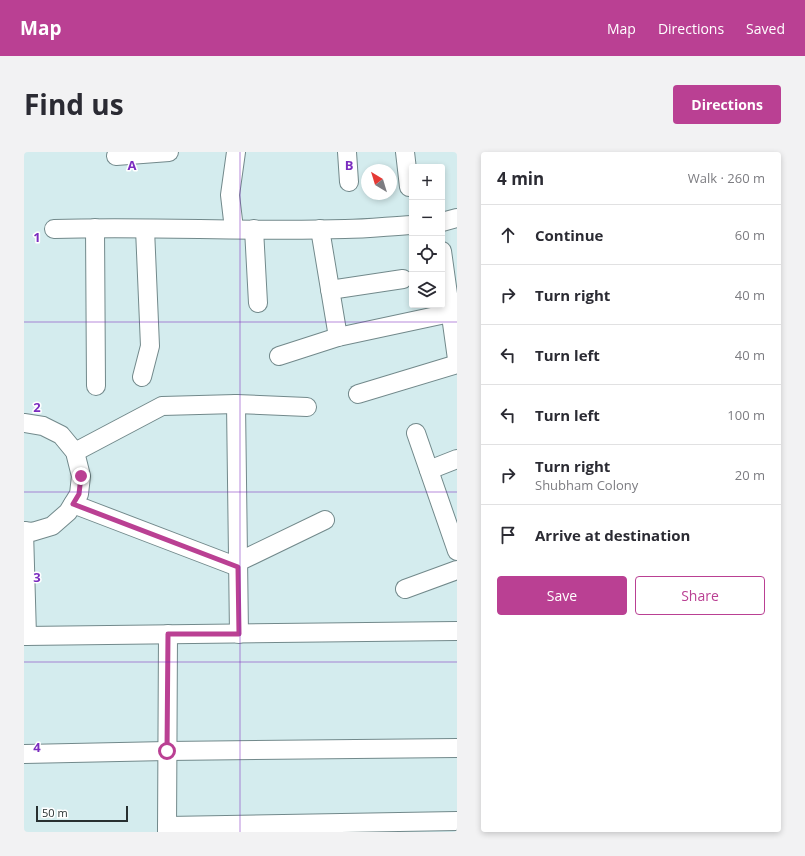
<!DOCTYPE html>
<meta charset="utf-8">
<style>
body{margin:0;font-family:"Open Sans",sans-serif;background:#f2f2f3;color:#2b2b33}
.controls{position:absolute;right:12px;top:12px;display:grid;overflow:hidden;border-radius:4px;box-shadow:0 2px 6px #0003}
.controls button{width:36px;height:36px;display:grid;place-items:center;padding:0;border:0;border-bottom:1px solid #e1e1e2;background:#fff;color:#2b2b33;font:20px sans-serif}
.compass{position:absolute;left:337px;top:12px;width:36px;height:36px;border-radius:50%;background:#fff;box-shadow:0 2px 6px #0003;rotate:322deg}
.scale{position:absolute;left:12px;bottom:10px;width:92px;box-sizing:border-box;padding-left:4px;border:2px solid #273031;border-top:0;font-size:11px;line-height:14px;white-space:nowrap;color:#273031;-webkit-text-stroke:3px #fff;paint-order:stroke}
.stop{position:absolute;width:12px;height:12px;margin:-9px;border:3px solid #ba4093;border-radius:50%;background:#fff}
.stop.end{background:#ba4093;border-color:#fff;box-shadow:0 1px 4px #0008}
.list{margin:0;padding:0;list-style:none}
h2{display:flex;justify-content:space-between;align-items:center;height:52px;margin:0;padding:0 16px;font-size:17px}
h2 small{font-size:13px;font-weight:400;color:#7c7c81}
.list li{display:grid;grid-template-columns:26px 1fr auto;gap:12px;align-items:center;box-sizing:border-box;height:60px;padding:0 16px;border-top:1px solid #e1e1e2}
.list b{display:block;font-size:15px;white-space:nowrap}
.list p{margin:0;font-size:13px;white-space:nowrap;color:#7c7c81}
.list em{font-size:13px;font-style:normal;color:#7c7c81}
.actions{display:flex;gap:8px;padding:12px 16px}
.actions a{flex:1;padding:9px 0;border:1px solid #ba4093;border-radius:4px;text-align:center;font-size:14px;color:#ba4093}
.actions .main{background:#ba4093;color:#fff}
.icon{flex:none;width:22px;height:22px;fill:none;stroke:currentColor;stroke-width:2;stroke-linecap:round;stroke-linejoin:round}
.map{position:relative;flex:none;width:433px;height:680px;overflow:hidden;border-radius:4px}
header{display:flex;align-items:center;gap:24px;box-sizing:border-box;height:56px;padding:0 20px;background:#ba4093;color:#fff}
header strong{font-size:19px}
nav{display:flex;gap:22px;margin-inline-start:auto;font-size:14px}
.intro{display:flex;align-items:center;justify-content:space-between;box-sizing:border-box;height:96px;padding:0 24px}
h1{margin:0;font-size:28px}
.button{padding:10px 18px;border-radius:4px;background:#ba4093;color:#fff;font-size:14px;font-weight:700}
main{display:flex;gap:24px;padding:0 24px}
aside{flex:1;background:#fff;border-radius:4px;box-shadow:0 2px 6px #0003}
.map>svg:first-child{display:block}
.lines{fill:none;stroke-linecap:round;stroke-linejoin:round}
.minor-casing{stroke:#72898b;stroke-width:20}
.minor{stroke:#fff;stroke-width:18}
.route{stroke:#ba4093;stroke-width:5}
.grid{fill:none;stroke:#7b2cbf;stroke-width:1;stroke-opacity:0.55}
.grid-label{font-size:13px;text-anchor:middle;font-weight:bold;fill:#7b2cbf;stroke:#fff;stroke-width:3;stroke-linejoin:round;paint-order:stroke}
</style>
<header>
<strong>Map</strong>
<nav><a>Map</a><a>Directions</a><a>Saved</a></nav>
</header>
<div class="intro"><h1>Find us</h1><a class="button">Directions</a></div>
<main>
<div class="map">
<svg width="433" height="680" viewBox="0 0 433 680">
<rect width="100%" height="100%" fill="#d4ecee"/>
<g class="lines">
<!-- minor casing -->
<g class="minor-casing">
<g id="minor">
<polyline points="323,0 325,30"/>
<polyline points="381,0 385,35"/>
<polyline points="92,4 145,0"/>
<polyline points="418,70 433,66"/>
<polyline points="71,76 72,234"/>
<path d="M30 77C127 74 224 80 321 77 344 77 366 74 388 73"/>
<polyline points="210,77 206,43 212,0"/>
<polyline points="230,77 234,151"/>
<polyline points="296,77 314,185"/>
<polyline points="418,99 433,207"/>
<polyline points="306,138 379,127"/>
<polyline points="255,204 314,185 426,161"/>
<polyline points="118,225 126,194 121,77"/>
<polyline points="334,242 433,212"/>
<polyline points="212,252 215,482"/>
<polyline points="0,271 19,274 37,283 51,300 57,324 55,342 44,360 28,374 8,380 0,379"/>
<polyline points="392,281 433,399"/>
<polyline points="51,300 138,254 212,252 283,255"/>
<polyline points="405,318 433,307"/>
<polyline points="49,352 214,415"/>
<polyline points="0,379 3,484"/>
<polyline points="214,410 301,368"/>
<polyline points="381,437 433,418"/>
<polyline points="0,484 433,479"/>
<polyline points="0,602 143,599 433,596"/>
<polyline points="143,674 433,669"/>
<polyline points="143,680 144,482"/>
</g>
</g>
<!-- minor -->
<use href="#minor" class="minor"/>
</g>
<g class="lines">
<!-- route -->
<polyline class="route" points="57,324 55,342 49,352 214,415 215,482 144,482 143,599"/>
</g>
<!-- grid -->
<path class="grid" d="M216 0V680M0 170H433M0 340H433M0 510H433"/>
<g class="grid-label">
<text x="108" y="18">A</text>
<text x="325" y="18">B</text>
<text x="13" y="90">1</text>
<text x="13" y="260">2</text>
<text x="13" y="430">3</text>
<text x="13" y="600">4</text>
</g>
</svg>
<div class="controls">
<button>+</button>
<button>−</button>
<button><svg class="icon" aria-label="locate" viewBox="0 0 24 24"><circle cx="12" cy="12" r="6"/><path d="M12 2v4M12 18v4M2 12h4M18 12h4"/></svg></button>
<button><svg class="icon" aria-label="layers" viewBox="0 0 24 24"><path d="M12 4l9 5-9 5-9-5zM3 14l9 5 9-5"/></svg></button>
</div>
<svg class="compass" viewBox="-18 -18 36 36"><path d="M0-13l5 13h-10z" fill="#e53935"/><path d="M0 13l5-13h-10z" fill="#7c7c81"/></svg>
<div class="scale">50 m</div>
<div class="stop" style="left:143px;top:599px"></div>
<div class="stop end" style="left:57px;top:324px"></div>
</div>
<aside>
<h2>4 min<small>Walk · 260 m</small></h2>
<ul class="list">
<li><svg class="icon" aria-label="ahead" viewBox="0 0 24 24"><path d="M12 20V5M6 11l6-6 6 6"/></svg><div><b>Continue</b></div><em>60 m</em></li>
<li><svg class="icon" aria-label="right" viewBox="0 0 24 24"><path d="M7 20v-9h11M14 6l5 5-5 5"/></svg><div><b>Turn right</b></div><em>40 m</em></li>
<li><svg class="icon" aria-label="left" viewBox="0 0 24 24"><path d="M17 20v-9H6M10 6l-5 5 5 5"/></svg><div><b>Turn left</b></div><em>40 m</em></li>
<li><svg class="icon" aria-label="left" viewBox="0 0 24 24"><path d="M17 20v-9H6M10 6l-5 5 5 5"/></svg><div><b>Turn left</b></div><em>100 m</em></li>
<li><svg class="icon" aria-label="right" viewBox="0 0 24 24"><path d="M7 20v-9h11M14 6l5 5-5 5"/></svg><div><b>Turn right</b><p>Shubham Colony</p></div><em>20 m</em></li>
<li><svg class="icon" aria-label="arrive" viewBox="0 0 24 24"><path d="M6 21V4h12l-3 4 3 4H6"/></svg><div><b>Arrive at destination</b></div></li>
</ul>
<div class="actions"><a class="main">Save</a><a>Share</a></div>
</aside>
</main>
